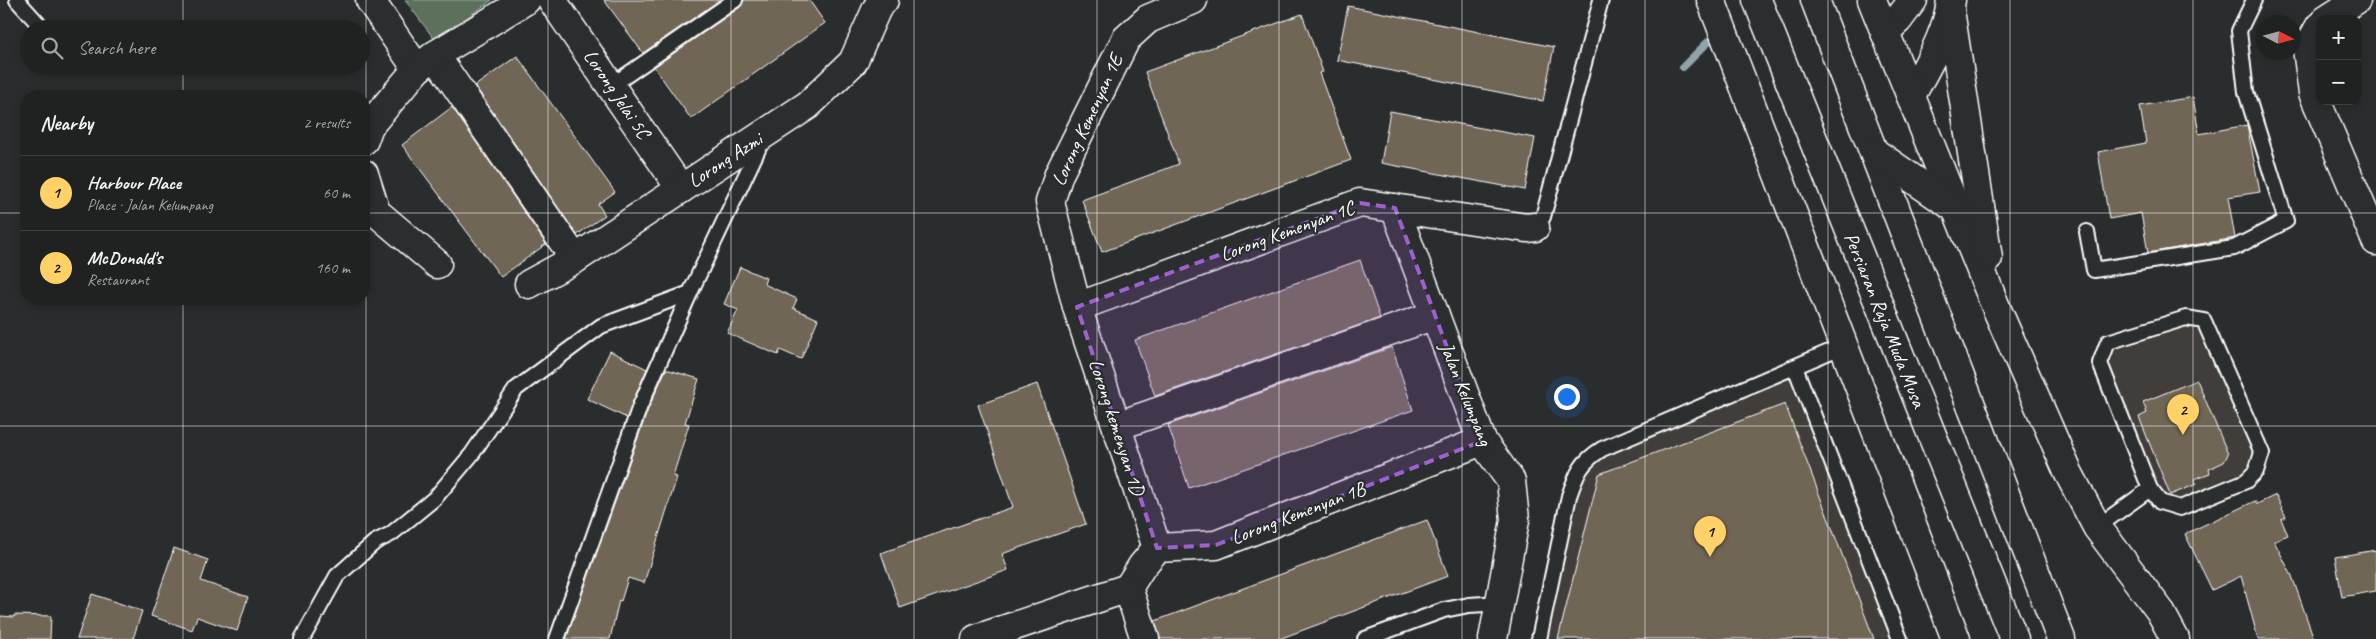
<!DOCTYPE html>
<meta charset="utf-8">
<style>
body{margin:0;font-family:Caveat,sans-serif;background:#282a2a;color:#f1f3f6}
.controls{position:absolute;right:15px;top:15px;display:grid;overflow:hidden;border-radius:10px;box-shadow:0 2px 8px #0003}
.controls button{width:45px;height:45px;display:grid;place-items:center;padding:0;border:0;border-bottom:1px solid #3d3f40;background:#202222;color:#f1f3f6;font:25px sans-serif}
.compass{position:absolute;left:2256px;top:15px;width:45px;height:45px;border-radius:50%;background:#202222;box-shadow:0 2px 8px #0003;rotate:96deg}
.you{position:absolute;left:1566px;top:396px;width:18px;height:18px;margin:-12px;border:4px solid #fff;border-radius:50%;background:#1a73e8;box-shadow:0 0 0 8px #1a73e833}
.badge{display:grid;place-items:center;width:32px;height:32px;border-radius:50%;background:#ffd166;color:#111;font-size:16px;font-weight:700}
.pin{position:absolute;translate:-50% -41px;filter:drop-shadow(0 1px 2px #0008)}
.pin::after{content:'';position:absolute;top:26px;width:18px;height:15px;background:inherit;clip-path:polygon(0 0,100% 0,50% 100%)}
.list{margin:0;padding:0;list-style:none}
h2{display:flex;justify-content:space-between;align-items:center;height:65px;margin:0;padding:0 20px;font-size:21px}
h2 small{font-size:16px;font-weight:400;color:#a2a4a5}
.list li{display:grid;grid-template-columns:32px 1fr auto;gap:15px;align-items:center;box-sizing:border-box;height:75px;padding:0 20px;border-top:1px solid #3d3f40}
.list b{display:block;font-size:19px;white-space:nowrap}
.list p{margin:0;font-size:16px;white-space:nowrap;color:#a2a4a5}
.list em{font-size:16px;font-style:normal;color:#a2a4a5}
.icon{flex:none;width:28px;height:28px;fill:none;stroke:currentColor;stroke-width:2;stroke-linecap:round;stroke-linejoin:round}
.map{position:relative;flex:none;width:2376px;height:639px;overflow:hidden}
.search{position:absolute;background:#202222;box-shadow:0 2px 8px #0003;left:20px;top:20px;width:350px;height:55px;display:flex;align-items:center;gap:12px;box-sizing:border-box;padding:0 18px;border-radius:28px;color:#a2a4a5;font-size:19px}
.panel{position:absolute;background:#202222;box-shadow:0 2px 8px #0003;left:20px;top:90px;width:350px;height:215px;border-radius:20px}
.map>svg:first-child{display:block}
.built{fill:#3f3e3a}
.green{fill:#5b715c;stroke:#adb8ae}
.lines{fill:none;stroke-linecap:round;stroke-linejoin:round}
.stream{stroke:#92a3a7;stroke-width:8}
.building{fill:#706657;stroke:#fff}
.lane-casing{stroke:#fff;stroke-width:18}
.street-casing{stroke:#fff;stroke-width:31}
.secondary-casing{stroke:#fff;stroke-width:31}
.lane{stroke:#2a2d2e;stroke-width:14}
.street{stroke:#2a2d2e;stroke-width:28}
.secondary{stroke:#2a2d2e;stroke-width:28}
.marked{fill:#9c61cf;fill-opacity:0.2;stroke:#9c61cf;stroke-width:4;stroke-dasharray:10 6;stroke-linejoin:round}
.grid{fill:none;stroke:#fff;stroke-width:1;stroke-opacity:0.55}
.labels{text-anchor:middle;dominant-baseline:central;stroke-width:4.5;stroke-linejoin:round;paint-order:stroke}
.street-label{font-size:20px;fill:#fff;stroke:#2a2d2e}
</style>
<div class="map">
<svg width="2376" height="639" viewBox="0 0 2376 639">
<rect width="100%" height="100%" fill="#2a2d2e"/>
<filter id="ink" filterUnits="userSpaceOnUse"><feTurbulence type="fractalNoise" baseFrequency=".02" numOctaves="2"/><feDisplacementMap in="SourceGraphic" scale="10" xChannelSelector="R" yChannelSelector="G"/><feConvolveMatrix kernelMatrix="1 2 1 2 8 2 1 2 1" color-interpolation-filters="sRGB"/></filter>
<g filter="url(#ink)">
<!-- built -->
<g class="built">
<polygon points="2184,324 2200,328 2255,453 2250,469 2179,499 2166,497 2154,485 2106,364 2113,347"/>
<polygon points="1790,378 1891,639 1546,639 1577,491 1592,463 1618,449"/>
</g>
<!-- green -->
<polygon class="green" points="405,0 492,0 435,40"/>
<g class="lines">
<!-- stream -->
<polyline class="stream" points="1683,67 1714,36"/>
</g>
<!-- building -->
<g class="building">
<polygon points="604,0 720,0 643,53"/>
<polygon points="744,0 809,0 825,23 691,119 654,67 740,7"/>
<polygon points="1348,6 1554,47 1543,101 1337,60"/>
<polygon points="1302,14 1323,72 1319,73 1351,160 1102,252 1082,200 1179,164 1145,72"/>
<polygon points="517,56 615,192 598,204 605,215 577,235 475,86"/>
<polygon points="2193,97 2199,134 2247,125 2260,192 2228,197 2235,238 2148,253 2141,213 2109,219 2098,152 2146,143 2140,106"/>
<polygon points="452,107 546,244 501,277 402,145"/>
<polygon points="1390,111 1535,138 1525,190 1381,163"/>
<polygon points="1360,260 1380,318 1155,396 1135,340"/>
<polygon points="740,267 766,278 764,284 797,299 793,308 818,319 801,359 780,350 778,355 727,333 738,310 724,304"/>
<polygon points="1392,347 1413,410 1189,488 1168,425"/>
<polygon points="610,351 647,369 627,418 587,399"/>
<polygon points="666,369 699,379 685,423 689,424 673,476 677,477 644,583 628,578 621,601 619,600 610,639 566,639 648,409"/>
<polygon points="2197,380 2228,454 2224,462 2209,469 2210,473 2194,479 2197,484 2170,495 2139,417 2147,413 2143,402"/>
<polygon points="1037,384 1086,524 1002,554 1008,570 900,608 881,553 1013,507 978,405"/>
<polygon points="1785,404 1874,639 1558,639 1599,474"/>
<polygon points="2276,495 2286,517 2281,519 2288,535 2274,541 2292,576 2314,639 2258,639 2241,576 2212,590 2185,534 2255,501 2257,504"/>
<polygon points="1427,520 1448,576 1279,639 1160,639 1155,621"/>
<polygon points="174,548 208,560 201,581 248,597 237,631 197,617 192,630 151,616"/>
<polygon points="2376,550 2376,591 2342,597 2335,557"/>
<polygon points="92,594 142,611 133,639 77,639"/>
<polygon points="14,615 51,616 50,639 0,639 0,616 14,617"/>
</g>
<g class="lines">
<!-- lane casing -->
<g class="lane-casing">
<g id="lane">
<polyline points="17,0 43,29"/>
<polyline points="611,86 735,0"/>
<polyline points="1535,227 1543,217 1601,0"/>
<polyline points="2087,232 2094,270 2234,248 2286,221 2246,92 2239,31 2254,0"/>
<polygon points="2186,318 2204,321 2262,453 2256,471 2246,481 2180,508 2160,502 2150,489 2100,363 2108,342"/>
<polyline points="1795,367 1900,639"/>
<polyline points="2097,527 2150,489"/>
<polyline points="302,639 337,576 375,542 391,534 435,498 472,454 516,389 601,326 690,293"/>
<polyline points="557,639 640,406 690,293 762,141"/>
<polyline points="1365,639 1444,610 1469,605 1500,603"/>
<path d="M1539 639 1569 496C1577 473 1581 462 1602 449L1843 346"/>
</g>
</g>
<!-- street casing -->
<g class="street-casing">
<g id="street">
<polyline points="370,0 417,69"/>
<polyline points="552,0 681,189"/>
<polyline points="2326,19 2356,0"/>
<polyline points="2320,26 2307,49 2313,93 2376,241"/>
<polyline points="1885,32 1898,20 1913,0"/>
<polyline points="435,55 575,259"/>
<path d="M1911 96C1926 67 1948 33 1951 0"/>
<polyline points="364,140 369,126 417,69 435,55 526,0"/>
<polyline points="364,174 376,212 437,264"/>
<polyline points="1395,208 1482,441 1511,481 1515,520 1493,639"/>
<polyline points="529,284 575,259 808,105 853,62 877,8 884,0"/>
<polyline points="1077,307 1360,203 1527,228 1535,227"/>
<polyline points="1117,426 1435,315"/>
<polyline points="1157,548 1077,307 1050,202 1059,174 1126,39 1148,19 1193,0"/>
<polyline points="1128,588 1142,566 1157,548 1216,545 1482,441"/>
<polyline points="1128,588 1145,639"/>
<polyline points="976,639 1128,588"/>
</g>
</g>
<!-- secondary casing -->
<g class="secondary-casing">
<g id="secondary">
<polyline points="1711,0 1956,639"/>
<polyline points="1757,0 2014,639"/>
<polyline points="1815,0 2061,639"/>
<polyline points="1872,0 1995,305 2068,472 2097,527 2160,611 2175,639"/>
<polyline points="1950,10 1988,258"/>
<polyline points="1874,152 1955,208"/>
</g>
</g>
<!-- lane -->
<use href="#lane" class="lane"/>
<!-- street -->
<use href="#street" class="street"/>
<!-- secondary -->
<use href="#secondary" class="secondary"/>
</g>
</g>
<!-- marked area -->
<path class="marked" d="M1360 203 1395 208 1482 441 1216 545 1157 548 1077 307Z"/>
<!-- grid -->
<path class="grid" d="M183 0V29M366 0V639M548 0V639M731 0V639M914 0V639M1097 0V639M1279 0V639M1462 0V639M1645 0V639M1828 0V639M2010 0V639M2193 0V639M183 66V96M0 213H26M364 213H2376M183 299V639M0 426H2376"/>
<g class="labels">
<!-- street labels -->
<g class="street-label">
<text transform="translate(617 94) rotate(56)">Lorong Jelai 5C</text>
<text transform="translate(1087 120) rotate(-65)">Lorong Kemenyan 1E</text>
<text transform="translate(725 160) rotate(-33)">Lorong Azmi</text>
<text transform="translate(1287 231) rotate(-20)">Lorong Kemenyan 1C</text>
<text transform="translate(1885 320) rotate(68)">Persiaran Raja Muda Musa</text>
<text transform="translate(1466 394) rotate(68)">Jalan Kelumpang</text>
<text transform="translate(1117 427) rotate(72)">Lorong kemenyan 1D</text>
<text transform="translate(1298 513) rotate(-21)">Lorong Kemenyan 1B</text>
</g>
</g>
</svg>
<div class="controls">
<button>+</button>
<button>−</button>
</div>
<svg class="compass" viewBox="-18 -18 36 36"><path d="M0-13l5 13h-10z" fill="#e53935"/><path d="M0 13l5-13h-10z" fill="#a2a4a5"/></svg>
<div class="you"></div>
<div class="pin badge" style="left:1710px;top:557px">1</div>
<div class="pin badge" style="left:2183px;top:435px">2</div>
<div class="search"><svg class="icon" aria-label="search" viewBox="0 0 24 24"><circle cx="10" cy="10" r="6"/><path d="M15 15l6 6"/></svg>Search here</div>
<section class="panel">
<h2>Nearby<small>2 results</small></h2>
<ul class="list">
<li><span class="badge">1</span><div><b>Harbour Place</b><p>Place · Jalan Kelumpang</p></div><em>60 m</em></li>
<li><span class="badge">2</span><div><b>McDonald's</b><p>Restaurant</p></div><em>160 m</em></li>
</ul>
</section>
</div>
